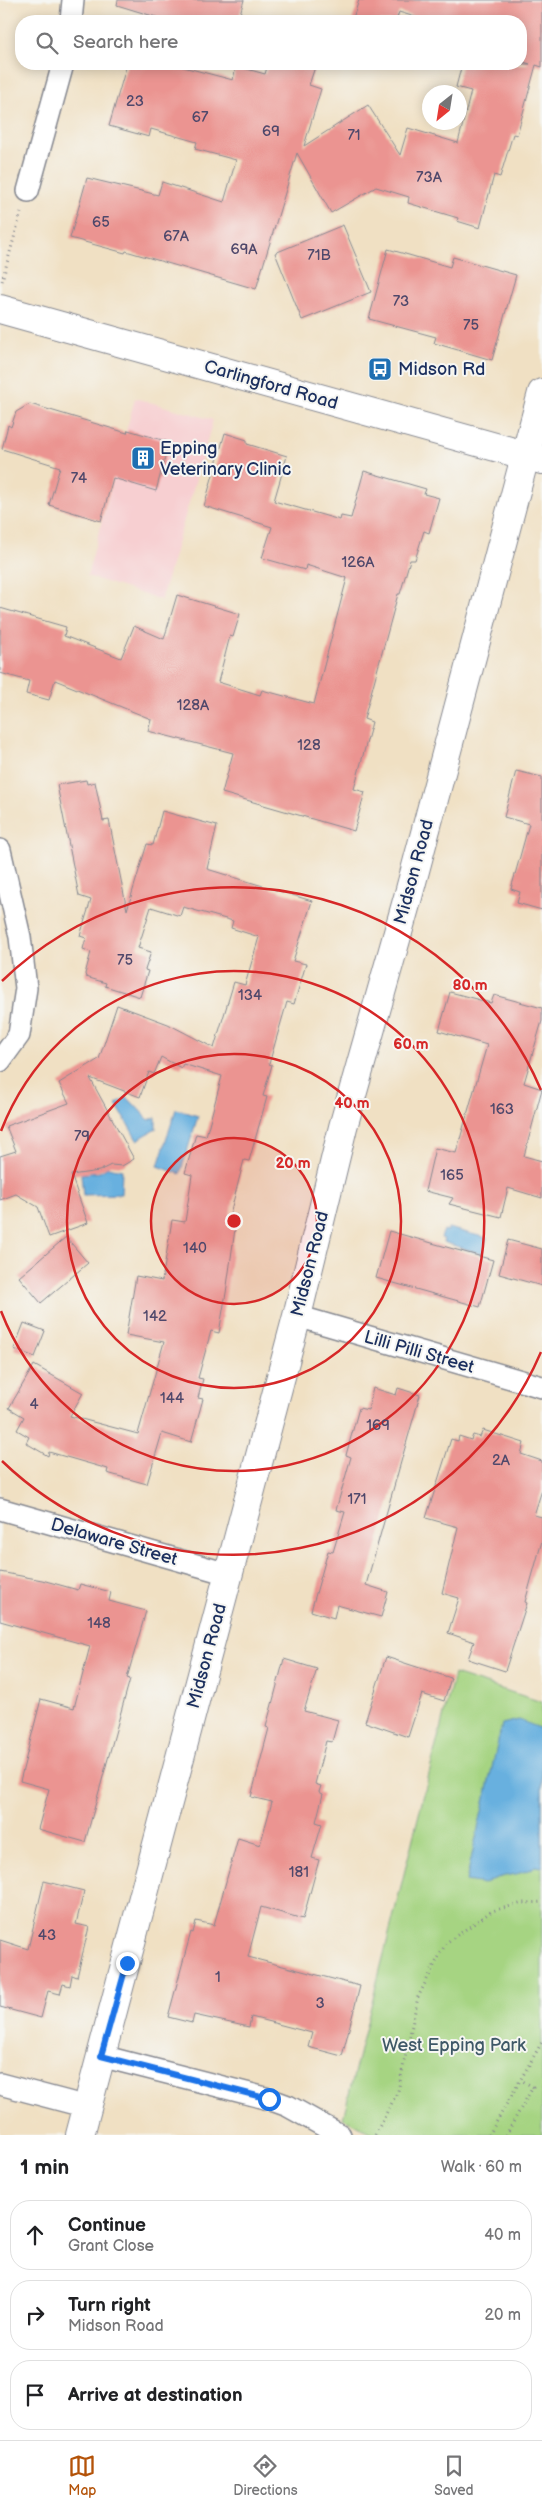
<!DOCTYPE html>
<meta charset="utf-8">
<style>
body{margin:0;font-family:"Balsamiq Sans",sans-serif;background:#f2f2f2;color:#202124}
.compass{position:absolute;left:422px;top:85px;width:45px;height:45px;border-radius:50%;background:#fff;box-shadow:0 2px 12px #0003;rotate:210deg}
.stop{position:absolute;width:15px;height:15px;margin:-11px;border:4px solid #1a73e8;border-radius:50%;background:#fff}
.stop.end{background:#1a73e8;border-color:#fff;box-shadow:0 1px 5px #0008}
.list{margin:0;padding:0;list-style:none}
h2{display:flex;justify-content:space-between;align-items:center;height:65px;margin:0;padding:0 20px;font-size:21px}
h2 small{font-size:16px;font-weight:400;color:#757577}
.list li{display:grid;grid-template-columns:32px 1fr auto;gap:15px;align-items:center;box-sizing:border-box;height:70px;margin:0 10px 10px;padding:0 10px;border:1px solid #e0e0e0;border-radius:20px}
.list b{display:block;font-size:19px;white-space:nowrap}
.list p{margin:0;font-size:16px;white-space:nowrap;color:#757577}
.list em{font-size:16px;font-style:normal;color:#757577}
.icon{flex:none;width:28px;height:28px;fill:none;stroke:currentColor;stroke-width:2;stroke-linecap:round;stroke-linejoin:round}
.map{position:relative;flex:none;width:542px;height:2135px;overflow:hidden}
.search{position:absolute;background:#fff;box-shadow:0 2px 12px #0003;left:15px;right:15px;top:15px;height:55px;display:flex;align-items:center;gap:12px;box-sizing:border-box;padding:0 18px;border-radius:20px;color:#757577;font-size:19px}
.sheet{height:305px;background:#fff}
nav{display:flex;justify-content:space-around;align-items:center;box-sizing:border-box;height:70px;border-top:1px solid #e0e0e0;background:#fff;font-size:14px;color:#757577}
nav a{display:grid;justify-items:center;gap:2px}
nav .on{color:#b45309}
.map>svg:first-child{display:block}
.built{fill:#f7cfd1}
.green{fill:#a6d482;stroke:#608270}
.water{fill:#68b0df;stroke:#42709e}
.building{fill:#eb9491}
.lines{fill:none;stroke-linecap:round;stroke-linejoin:round}
.minor-casing{stroke:#868890;stroke-width:24}
.tertiary-casing{stroke:#868890;stroke-width:30}
.primary-casing{stroke:#868890;stroke-width:30}
.path{stroke:#868890;stroke-width:3;stroke-dasharray:1 4;stroke-linecap:butt}
.minor{stroke:#fff;stroke-width:21}
.tertiary{stroke:#fff;stroke-width:28}
.primary{stroke:#fff;stroke-width:28}
.route{stroke:#1a73e8;stroke-width:6}
.ring{fill:none;stroke:#d62828;stroke-width:2.5}
.labels{text-anchor:middle;dominant-baseline:central;stroke-width:4;stroke-linejoin:round;paint-order:stroke}
.number-label{font-size:15px;fill:#4f486b}
.poi-label{font-size:18px;fill:#1b2f5e;stroke:#f6f6f2;text-anchor:start}
.street-label{font-size:18px;fill:#1b2f5e;stroke:#f6f6f2}
.park-label{font-size:18px;fill:#3e5867;stroke:#f6f6f2}
.centre{fill:#d62828;stroke:#f6f6f2;stroke-width:2.5}
.ring-label{font-size:15px;text-anchor:middle;font-weight:bold;fill:#d62828;stroke:#f6f6f2;stroke-width:4;stroke-linejoin:round;paint-order:stroke}
</style>
<div class="map">
<svg width="542" height="2135" viewBox="0 0 542 2135">
<rect width="100%" height="100%" fill="#f6f6f2"/>
<filter id="ink" filterUnits="userSpaceOnUse"><feTurbulence type="fractalNoise" baseFrequency=".02" numOctaves="2"/><feDisplacementMap in="SourceGraphic" scale="10" xChannelSelector="R" yChannelSelector="G"/><feConvolveMatrix kernelMatrix="1 2 1 2 8 2 1 2 1" color-interpolation-filters="sRGB"/></filter>
<filter id="wash" filterUnits="userSpaceOnUse"><feTurbulence type="fractalNoise" baseFrequency=".0096" numOctaves="4" result="noise"/><feDisplacementMap in="SourceGraphic" scale="20" xChannelSelector="R" yChannelSelector="G"/><feGaussianBlur stdDeviation="1.12" result="paint"/><feColorMatrix in="noise" values="0 0 0 0 0 0 0 0 0 0 0 0 0 0 0 0 0 1.4 0 .05"/><feComposite in="paint" operator="in"/></filter>
<g filter="url(#wash)">
<rect width="100%" height="100%" fill="#f0e0c3"/>
<!-- built -->
<polygon class="built" points="135,398 213,420 161,600 87,576"/>
<!-- green -->
<polygon class="green" points="454,1674 542,1702 542,2135 375,2135 343,2118"/>
<!-- water -->
<g class="water">
<polygon points="127,1097 149,1120 156,1117 156,1129 137,1140 116,1104"/>
<polygon points="176,1109 198,1116 180,1174 158,1166"/>
<polygon points="108,1167 122,1170 121,1194 83,1195 81,1174 100,1172"/>
<polygon points="448,1228 487,1238 482,1254 443,1242 444,1239 441,1238 444,1230 448,1231"/>
<path d="M519 1720 542 1729V1867L535 1866C519 1878 503 1872 484 1884L466 1881 502 1724Z"/>
</g>
<g id="blocks">
<!-- building -->
<g class="building">
<polygon points="118,0 244,0 238,21 169,21 117,5"/>
<polygon points="359,0 542,0 542,67 536,65 517,135 513,134 500,177 494,175 480,228 457,221 458,218 408,203 409,197 376,187 331,213 297,153 256,289 126,251 125,253 70,238 87,178 158,195 162,182 224,202 236,160 195,149 197,142 151,129 149,137 109,126 127,64 172,64 233,80 236,66 265,74 268,64 316,64 309,85 321,89 304,146 368,105 400,155 408,128 458,143 471,91 456,87 462,64 530,64 521,61 521,21 428,21 399,12 396,21 352,21"/>
<polygon points="343,225 371,292 302,320 275,253"/>
<polygon points="388,249 450,267 453,257 516,275 492,360 434,343 436,337 369,319"/>
<polygon points="30,404 127,433 128,430 169,442 156,491 113,478 101,521 49,505 60,467 2,449 8,425 11,427 16,412"/>
<polygon points="225,433 247,440 247,444 287,456 274,501 340,520 341,516 351,518 364,471 426,489 424,494 439,498 429,533 424,531 415,560 410,560 400,594 398,594 364,719 372,722 354,789 365,792 354,831 222,793 233,753 148,731 151,719 55,680 49,700 26,694 29,681 0,673 0,608 66,627 64,636 121,658 134,626 164,639 177,595 240,614 233,637 230,636 218,682 260,695 262,690 314,704 347,578 306,565 305,570 262,558 272,527 204,506"/>
<polygon points="516,771 542,777 542,910 517,903 520,892 511,889 529,824 504,817"/>
<polygon points="86,780 87,784 95,782 103,821 109,820 127,910 147,844 153,845 162,811 217,826 207,869 312,901 293,961 306,964 294,1004 287,1002 269,1064 272,1065 263,1096 267,1097 249,1161 244,1160 230,1214 237,1215 226,1293 219,1333 211,1331 198,1378 203,1379 198,1398 203,1399 191,1442 162,1433 147,1484 107,1473 108,1469 49,1452 48,1456 26,1443 29,1437 17,1430 24,1417 9,1408 34,1365 83,1393 70,1416 138,1434 164,1342 126,1335 136,1276 162,1281 172,1220 185,1222 192,1175 185,1173 196,1134 206,1136 222,1076 183,1064 181,1068 161,1057 154,1074 149,1072 140,1097 90,1078 134,1159 122,1166 111,1165 99,1171 71,1175 88,1223 49,1237 38,1207 16,1194 0,1200 0,1156 16,1151 6,1126 69,1103 59,1083 99,1059 117,1005 168,1024 214,1048 234,982 245,985 259,937 231,928 233,921 183,907 180,916 151,907 138,948 151,952 145,970 148,971 140,997 105,986 106,983 86,977 85,974 91,952 83,949 86,938 80,936 91,900 79,896 57,785"/>
<polygon points="450,992 491,1003 494,995 542,1008 542,1021 524,1083 542,1089 524,1156 542,1161 542,1198 508,1188 501,1217 449,1204 453,1198 425,1191 435,1148 456,1153 487,1045 439,1031"/>
<polygon points="389,1231 493,1260 480,1307 376,1278"/>
<polygon points="66,1237 88,1263 41,1303 19,1277"/>
<polygon points="508,1240 542,1249 542,1286 499,1274"/>
<polygon points="24,1323 45,1331 35,1357 14,1349"/>
<polygon points="373,1388 396,1395 398,1388 420,1395 366,1585 388,1592 381,1617 337,1605 334,1618 311,1611 328,1551 333,1552 345,1512 336,1510 351,1457 346,1455 359,1408 368,1410"/>
<polygon points="483,1430 524,1443 521,1454 542,1461 542,1490 534,1515 542,1517 542,1541 525,1602 527,1603 505,1671 468,1659 474,1642 448,1633 459,1598 442,1593 458,1527 426,1518 451,1439 458,1441 459,1436 471,1440 473,1435 480,1437"/>
<polygon points="0,1572 42,1580 78,1590 80,1584 111,1592 109,1601 146,1611 127,1678 130,1679 85,1842 38,1829 49,1789 20,1781 41,1699 74,1708 90,1646 0,1621"/>
<polygon points="386,1657 451,1678 444,1701 422,1694 408,1737 365,1722"/>
<polygon points="284,1659 317,1669 304,1711 338,1720 332,1742 326,1741 315,1784 321,1786 319,1792 323,1794 316,1822 322,1824 312,1858 319,1860 303,1919 261,1907 248,1957 360,1986 342,2056 308,2047 312,2033 251,2017 249,2027 194,2015 192,2023 168,2017 191,1932 193,1933 196,1921 214,1925 238,1838 260,1845 272,1802 251,1797 269,1728 266,1727"/>
<polygon points="44,1881 84,1891 76,1924 89,1927 77,1977 72,1975 70,1986 63,1984 60,1994 48,1991 41,2018 0,2007 0,1940 28,1949"/>
</g>
</g>
</g>
<g filter="url(#ink)">
<use href="#blocks" fill-opacity="0" stroke="#868890" stroke-width="1"/>
<g class="lines">
<!-- minor casing -->
<g class="minor-casing">
<g id="minor">
<polyline points="71,21 73,0"/>
<polyline points="28,191 63,64"/>
<polyline points="0,850 20,937 26,988 19,1035 0,1061"/>
<polyline points="297,1316 542,1387"/>
<polyline points="0,1509 228,1574"/>
<polyline points="101,2056 269,2099 288,2106 340,2135"/>
<polyline points="0,2084 87,2107"/>
</g>
</g>
<!-- tertiary casing -->
<g class="tertiary-casing">
<polyline id="tertiary" points="80,2135 297,1316 343,1127 408,897 542,393"/>
</g>
<!-- primary casing -->
<g class="primary-casing">
<polyline id="primary" points="0,309 542,460"/>
</g>
<!-- path -->
<g class="path">
<polyline points="2,281 21,213"/>
<polyline points="375,2135 398,2091 418,1997 446,1943 492,1911 523,1903 542,1902"/>
<polyline points="489,2135 542,2042"/>
<polyline points="506,2135 533,2087 521,2080"/>
</g>
<!-- minor -->
<use href="#minor" class="minor"/>
<!-- tertiary -->
<use href="#tertiary" class="tertiary"/>
<!-- primary -->
<use href="#primary" class="primary"/>
</g>
</g>
<g class="lines" filter="url(#ink)">
<!-- route -->
<polyline class="route" points="127,1963 101,2056 269,2099"/>
</g>
<!-- distance rings -->
<circle cx="234" cy="1221" r="83" fill="#d62828" fill-opacity=".12"/>
<g class="ring">
<circle cx="234" cy="1221" r="83"/>
<circle cx="234" cy="1221" r="167"/>
<path d="M1 1131A250 250 0 1 1 1 1311"/>
<path d="M541 1352A334 334 0 0 1 2 1461M2 981A334 334 0 0 1 541 1090"/>
</g>
<!-- icons -->
<defs>
<g id="bus-square" transform="scale(1.25)"><rect x="-9" y="-9" width="18" height="18" rx="4" fill="#1f6fb2" stroke="#f6f6f2"/><path d="M-5-6H5V4H4V6H2V4H-2V6H-4V4H-5ZM-3.5-4V0h7V-4ZM-3.5 1.2v1.5H-2V1.2ZM2 1.2v1.5H3.5V1.2Z" fill="#fff"/></g>
<g id="building-square" transform="scale(1.25)"><rect x="-9" y="-9" width="18" height="18" rx="4" fill="#1f6fb2" stroke="#f6f6f2"/><path d="M-4-6H4V6H1V3H-1V6H-4ZM-2.5-4.3h1.7v1.8h-1.7ZM.8-4.3h1.7v1.8H.8ZM-2.5-1h1.7V.8h-1.7ZM.8-1h1.7V.8H.8Z" fill="#fff"/></g>
</defs>
<g fill-rule="evenodd">
<use href="#bus-square" x="380" y="369"/>
<use href="#building-square" x="143" y="458"/>
</g>
<g class="labels">
<!-- number labels -->
<g class="number-label">
<text x="135" y="101">23</text>
<text x="200" y="117">67</text>
<text x="271" y="131">69</text>
<text x="354" y="135">71</text>
<text x="429" y="177">73A</text>
<text x="101" y="222">65</text>
<text x="176" y="236">67A</text>
<text x="244" y="249">69A</text>
<text x="319" y="255">71B</text>
<text x="401" y="301">73</text>
<text x="471" y="325">75</text>
<text x="79" y="478">74</text>
<text x="358" y="562">126A</text>
<text x="193" y="705">128A</text>
<text x="309" y="745">128</text>
<text x="125" y="960">75</text>
<text x="250" y="995">134</text>
<text x="502" y="1109">163</text>
<text x="82" y="1136">79</text>
<text x="452" y="1175">165</text>
<text x="195" y="1248">140</text>
<text x="155" y="1316">142</text>
<text x="172" y="1398">144</text>
<text x="34" y="1404">4</text>
<text x="378" y="1425">169</text>
<text x="501" y="1460">2A</text>
<text x="357" y="1499">171</text>
<text x="99" y="1623">148</text>
<text x="299" y="1872">181</text>
<text x="47" y="1935">43</text>
<text x="218" y="1977">1</text>
<text x="320" y="2003">3</text>
</g>
<!-- poi labels -->
<g class="poi-label">
<text x="398" y="369">Midson Rd</text>
<text x="160" y="448">Epping<tspan x="160" dy="21">Veterinary Clinic</tspan></text>
</g>
<!-- street labels -->
<g class="street-label">
<text transform="translate(271 385) rotate(16)">Carlingford Road</text>
<text transform="translate(414 872) rotate(-75)">Midson Road</text>
<text transform="translate(310 1264) rotate(-76)">Midson Road</text>
<text transform="translate(419 1352) rotate(16)">Lilli Pilli Street</text>
<text transform="translate(114 1542) rotate(16)">Delaware Street</text>
<text transform="translate(207 1656) rotate(-75)">Midson Road</text>
</g>
<!-- park labels -->
<g class="park-label">
<text x="454" y="2045">West Epping Park</text>
</g>
</g>
<circle cx="234" cy="1221" r="8" class="centre"/>
<g class="ring-label">
<text x="470" y="990">80 m</text>
<text x="411" y="1049">60 m</text>
<text x="352" y="1108">40 m</text>
<text x="293" y="1168">20 m</text>
</g>
</svg>
<svg class="compass" viewBox="-18 -18 36 36"><path d="M0-13l5 13h-10z" fill="#e53935"/><path d="M0 13l5-13h-10z" fill="#757577"/></svg>
<div class="stop" style="left:269px;top:2099px"></div>
<div class="stop end" style="left:127px;top:1963px"></div>
<div class="search"><svg class="icon" aria-label="search" viewBox="0 0 24 24"><circle cx="10" cy="10" r="6"/><path d="M15 15l6 6"/></svg>Search here</div>
</div>
<section class="sheet">
<h2>1 min<small>Walk · 60 m</small></h2>
<ul class="list">
<li><svg class="icon" aria-label="ahead" viewBox="0 0 24 24"><path d="M12 20V5M6 11l6-6 6 6"/></svg><div><b>Continue</b><p>Grant Close</p></div><em>40 m</em></li>
<li><svg class="icon" aria-label="right" viewBox="0 0 24 24"><path d="M7 20v-9h11M14 6l5 5-5 5"/></svg><div><b>Turn right</b><p>Midson Road</p></div><em>20 m</em></li>
<li><svg class="icon" aria-label="arrive" viewBox="0 0 24 24"><path d="M6 21V4h12l-3 4 3 4H6"/></svg><div><b>Arrive at destination</b></div></li>
</ul>
</section>
<nav>
<a class="on"><svg class="icon" aria-label="map" viewBox="0 0 24 24"><path d="M3 6l6-2 6 2 6-2v14l-6 2-6-2-6 2zM9 4v14M15 6v14"/></svg>Map</a>
<a><svg class="icon" aria-label="directions" viewBox="0 0 24 24"><path d="M12 3l9 9-9 9-9-9zM9 14v-3h6M13 9l2 2-2 2"/></svg>Directions</a>
<a><svg class="icon" aria-label="saved" viewBox="0 0 24 24"><path d="M7 4h10v16l-5-4-5 4z"/></svg>Saved</a>
</nav>
